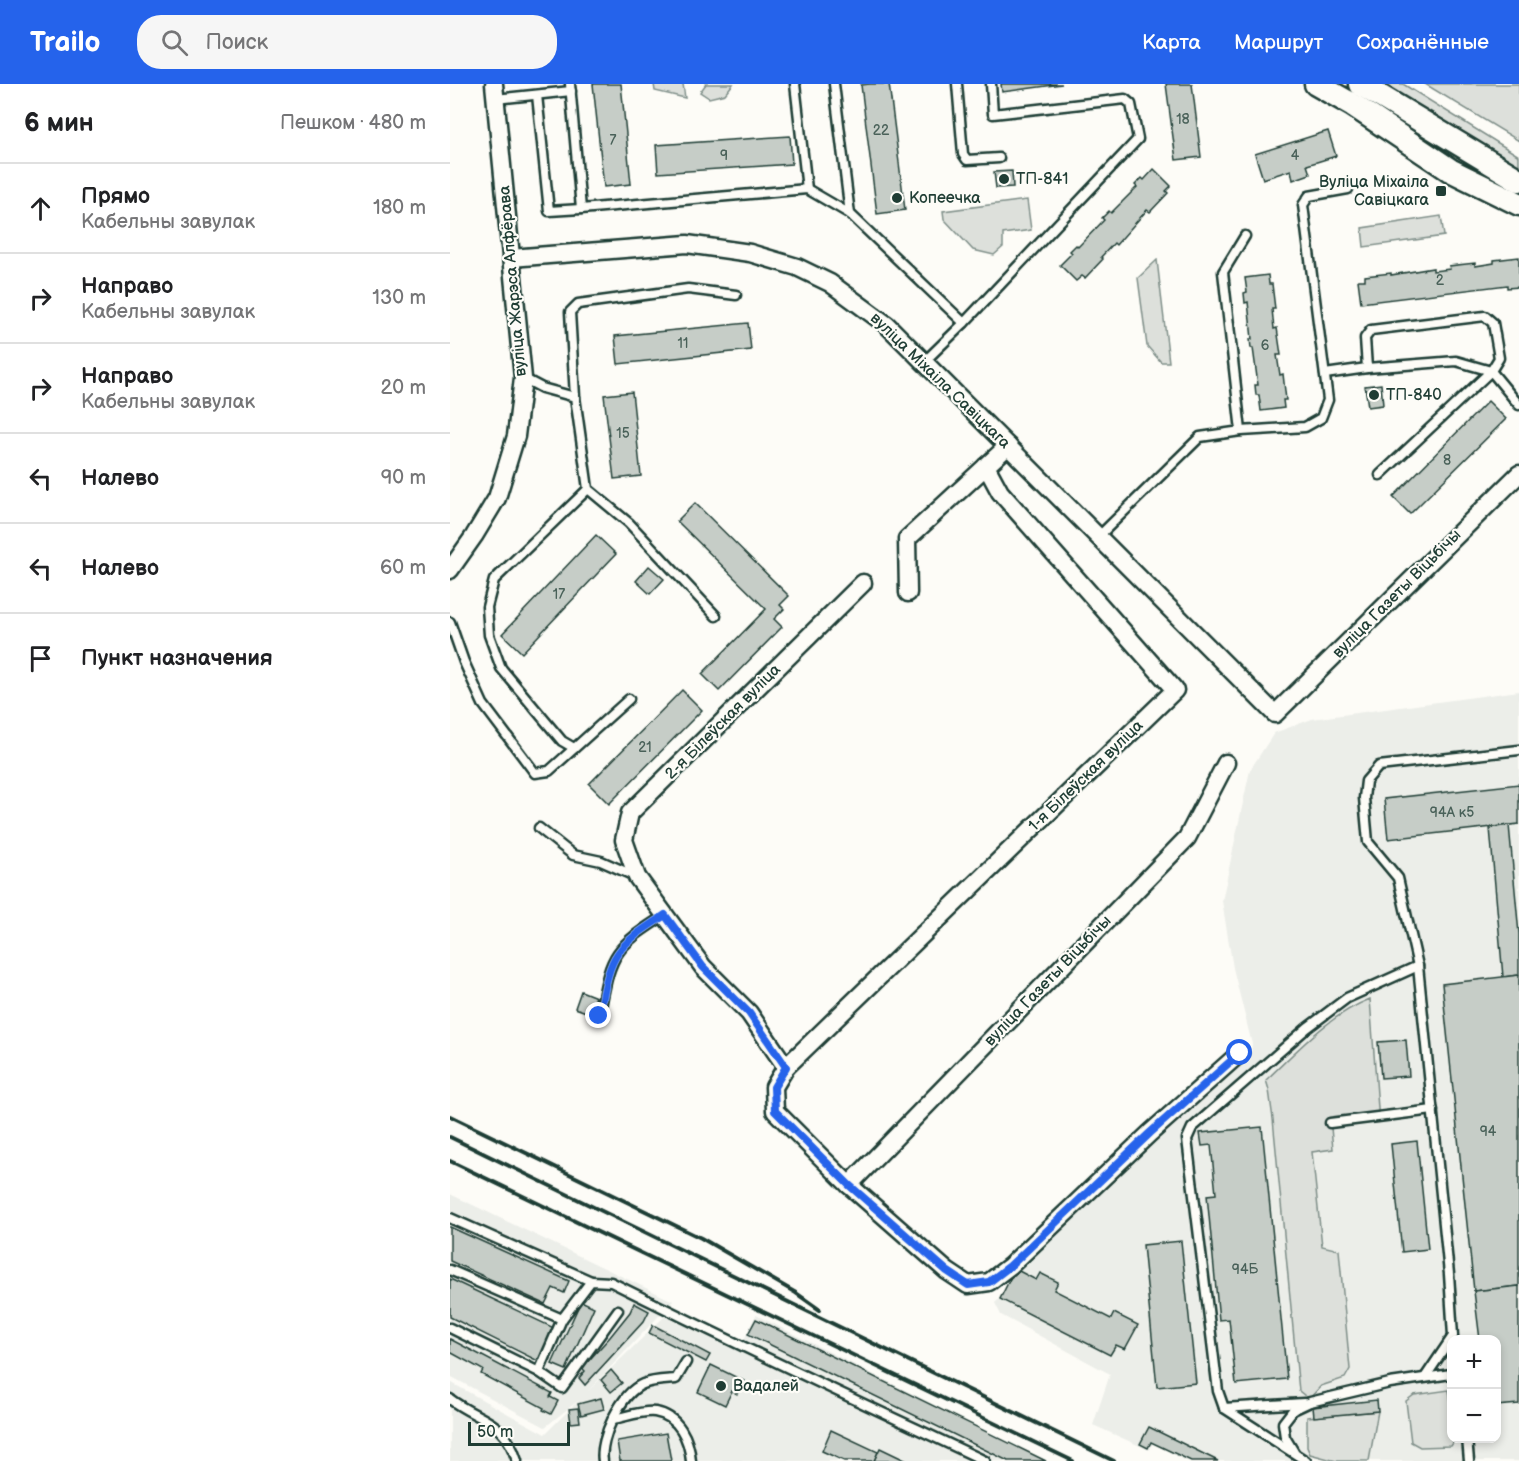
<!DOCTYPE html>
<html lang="ru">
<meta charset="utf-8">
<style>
body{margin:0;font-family:"Balsamiq Sans",sans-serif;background:#f6f6f6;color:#202124}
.controls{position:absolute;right:18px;bottom:18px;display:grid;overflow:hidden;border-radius:12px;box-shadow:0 3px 9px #0003}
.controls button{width:54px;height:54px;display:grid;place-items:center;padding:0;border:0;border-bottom:2px solid #e0e0e0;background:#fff;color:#202124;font:30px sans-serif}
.scale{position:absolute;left:18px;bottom:15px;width:102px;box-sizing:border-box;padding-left:6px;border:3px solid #1f3d34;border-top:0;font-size:16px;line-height:21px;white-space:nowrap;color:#1f3d34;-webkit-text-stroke:4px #fdfcf7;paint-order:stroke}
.stop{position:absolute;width:18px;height:18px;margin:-14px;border:4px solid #2563eb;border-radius:50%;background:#fff}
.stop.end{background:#2563eb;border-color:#fff;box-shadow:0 2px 6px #0008}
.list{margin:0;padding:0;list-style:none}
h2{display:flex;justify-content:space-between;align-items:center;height:78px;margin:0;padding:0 24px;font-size:26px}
h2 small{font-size:20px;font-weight:400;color:#757577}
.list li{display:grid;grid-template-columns:39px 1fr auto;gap:18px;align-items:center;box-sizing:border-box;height:90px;padding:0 24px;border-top:2px solid #e0e0e0}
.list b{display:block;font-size:22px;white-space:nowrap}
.list p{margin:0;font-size:20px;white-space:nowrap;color:#757577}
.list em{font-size:20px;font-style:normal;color:#757577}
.icon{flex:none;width:33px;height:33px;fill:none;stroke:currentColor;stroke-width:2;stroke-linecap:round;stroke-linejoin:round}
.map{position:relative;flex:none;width:1069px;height:1377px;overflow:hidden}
header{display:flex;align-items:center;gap:36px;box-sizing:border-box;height:84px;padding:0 30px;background:#2563eb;color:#fff}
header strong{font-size:28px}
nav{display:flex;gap:33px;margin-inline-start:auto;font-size:21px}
.search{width:420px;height:54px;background:#f6f6f6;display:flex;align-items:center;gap:15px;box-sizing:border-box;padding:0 21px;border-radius:24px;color:#757577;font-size:22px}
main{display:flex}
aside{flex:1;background:#fff}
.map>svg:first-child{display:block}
.built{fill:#eceee9;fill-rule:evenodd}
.green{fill:#dde0db;stroke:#7e8e88;stroke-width:1.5}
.building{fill:#c6cdc7;stroke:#1f3d34;stroke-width:1.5}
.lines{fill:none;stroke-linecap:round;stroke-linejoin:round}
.service-casing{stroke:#1f3d34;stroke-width:13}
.minor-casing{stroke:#1f3d34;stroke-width:21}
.secondary-casing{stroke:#1f3d34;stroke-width:27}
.service{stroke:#fdfcf7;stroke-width:8}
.minor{stroke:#fdfcf7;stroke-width:16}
.secondary{stroke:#fdfcf7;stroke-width:22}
.rail{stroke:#1f3d34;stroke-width:4}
.route{stroke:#2563eb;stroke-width:8}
.poi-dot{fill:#1f3d34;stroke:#fdfcf7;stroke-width:2}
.labels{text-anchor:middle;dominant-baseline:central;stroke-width:4.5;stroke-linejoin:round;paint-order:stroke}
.number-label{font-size:14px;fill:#496159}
.poi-label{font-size:16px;fill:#1f3d34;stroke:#fdfcf7;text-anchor:start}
.street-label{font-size:16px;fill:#1f3d34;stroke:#fdfcf7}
</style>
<header>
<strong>Trailo</strong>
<div class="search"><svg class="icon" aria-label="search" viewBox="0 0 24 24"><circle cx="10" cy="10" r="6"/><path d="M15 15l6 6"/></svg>Поиск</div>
<nav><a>Карта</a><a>Маршрут</a><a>Сохранённые</a></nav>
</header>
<main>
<aside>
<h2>6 мин<small>Пешком · 480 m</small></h2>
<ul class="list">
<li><svg class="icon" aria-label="ahead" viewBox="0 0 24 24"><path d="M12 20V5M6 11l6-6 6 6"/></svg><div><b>Прямо</b><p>Кабельны завулак</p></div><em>180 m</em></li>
<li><svg class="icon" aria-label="right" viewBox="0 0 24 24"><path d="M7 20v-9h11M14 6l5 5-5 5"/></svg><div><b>Направо</b><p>Кабельны завулак</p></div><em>130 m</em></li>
<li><svg class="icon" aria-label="right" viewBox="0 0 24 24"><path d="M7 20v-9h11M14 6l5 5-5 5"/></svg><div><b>Направо</b><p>Кабельны завулак</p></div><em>20 m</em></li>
<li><svg class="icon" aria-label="left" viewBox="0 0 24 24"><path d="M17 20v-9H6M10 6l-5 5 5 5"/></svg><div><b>Налево</b></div><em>90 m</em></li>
<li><svg class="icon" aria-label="left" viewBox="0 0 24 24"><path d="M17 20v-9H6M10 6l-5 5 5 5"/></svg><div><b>Налево</b></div><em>60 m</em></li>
<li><svg class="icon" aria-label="arrive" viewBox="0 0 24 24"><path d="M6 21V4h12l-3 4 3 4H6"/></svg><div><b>Пункт назначения</b></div></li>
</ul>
</aside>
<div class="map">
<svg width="1069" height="1377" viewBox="0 0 1069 1377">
<rect width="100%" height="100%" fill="#fdfcf7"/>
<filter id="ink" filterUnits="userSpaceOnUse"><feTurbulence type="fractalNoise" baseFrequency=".0167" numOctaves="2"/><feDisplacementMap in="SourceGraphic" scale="12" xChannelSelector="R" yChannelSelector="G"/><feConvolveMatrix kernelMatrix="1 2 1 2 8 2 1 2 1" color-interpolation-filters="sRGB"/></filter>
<g filter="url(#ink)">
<!-- built -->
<g class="built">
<path d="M1069 607V1377H884L861 1371 860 1377H736L703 1359 699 1366 643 1341 660 1290 551 1231 545 1219 550 1214 565 1185 801 968 802 960 783 884 772 817 800 686 824 649 862 635ZM1002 1256H1046V1354H1002Z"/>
<polygon points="0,1110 223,1217 138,1307 216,1231 289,1266 306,1231 596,1377 0,1377 0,1298 95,1350 129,1316 95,1343 0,1292"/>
</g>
<!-- green -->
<g class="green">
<polygon points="204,0 233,0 235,14 205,7"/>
<polygon points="256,0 283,0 275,10 259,14 250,8"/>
<polygon points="930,0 953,0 1069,72 1069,88"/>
<polygon points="975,0 1069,0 1069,57"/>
<polygon points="577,116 581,146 553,150 553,163 544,171 523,166 494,135 493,127"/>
<polygon points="991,132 994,152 914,163 912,144"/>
<polygon points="707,176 719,278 711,278 697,262 688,194"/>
<path d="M920 915 929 1038 881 1044 883 1065 862 1068 872 1162 889 1166 900 1285 895 1294 871 1302 859 1315 849 1307 823 1035 819 1006 816 996C847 967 879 931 920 915Z"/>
<polygon points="999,1306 1001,1319 1002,1354 1004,1355 1005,1356 1001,1362 970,1363 961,1358 956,1317 964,1311"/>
<polygon points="928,1327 919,1377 886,1377 860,1370 857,1363 857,1333"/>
</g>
<!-- building -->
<g class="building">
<polygon points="143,0 171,0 181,100 154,103"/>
<polygon points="420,0 439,0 455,126 427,130 411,1"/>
<polygon points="551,0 612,0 552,8"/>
<polygon points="716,0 742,0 751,73 726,76"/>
<polygon points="878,47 886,72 857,81 860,90 843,96 841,86 813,95 805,70"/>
<polygon points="340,52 342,80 208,89 206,61"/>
<polygon points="704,85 721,102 716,107 718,109 700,128 697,126 666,161 664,159 651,173 653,175 635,194 632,192 626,197 610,181 622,169 620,167 626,161 628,163 654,136 652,134 659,127 661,129 687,103 685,101 692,94 694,96"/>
<polygon points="562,87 563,103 546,104 544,88"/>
<polygon points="1069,173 1069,203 1057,204 1057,201 911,219 908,196 915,196 915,192 941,189 941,191 983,184 983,187 1000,185 999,182 1025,179 1025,182 1044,179 1044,176"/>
<polygon points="818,191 819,200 822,200 825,225 822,225 824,245 827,244 831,271 827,271 830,291 833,290 836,316 833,316 834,324 811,327 809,311 806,311 805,301 808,301 803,264 801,264 800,255 802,255 798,218 795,219 794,209 797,208 795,194"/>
<polygon points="298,239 301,266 168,280 165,252"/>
<polygon points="931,300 933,321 918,323 915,302"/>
<polygon points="182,308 191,392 164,395 154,311"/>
<polygon points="1038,317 1056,335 960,430 943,413"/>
<polygon points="245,419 339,512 330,521 334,525 324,535 332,543 269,607 252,590 316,525 227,437"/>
<polygon points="146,451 166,470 72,569 52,550"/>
<polygon points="199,482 214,495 200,510 186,497"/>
<polygon points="232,606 252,626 159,720 139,700"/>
<polygon points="1069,700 1069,740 938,755 934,715"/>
<polygon points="1059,741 1069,850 1069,891 1053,893 1040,744"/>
<polygon points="1069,891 1069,1202 1024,1207 992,900"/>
<polygon points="131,907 146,913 139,929 125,924"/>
<polygon points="956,956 959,992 931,994 928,958"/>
<polygon points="812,1043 837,1295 786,1300 779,1235 769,1236 757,1111 766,1110 761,1061 752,1062 750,1049"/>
<polygon points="967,1057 978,1165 952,1168 941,1060"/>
<polygon points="0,1143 119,1197 114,1209 103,1204 95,1220 0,1177"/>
<polygon points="731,1157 746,1299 707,1303 693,1161"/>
<polygon points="565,1185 586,1196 590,1189 608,1198 604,1206 661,1235 664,1229 688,1241 675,1265 666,1261 660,1271 550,1215"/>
<polygon points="0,1195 104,1244 88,1277 0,1233"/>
<polygon points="1069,1202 1069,1320 1046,1322 1046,1256 1030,1256 1024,1207"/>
<polygon points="131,1217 144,1223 116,1286 102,1280"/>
<polygon points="184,1219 199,1227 194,1237 135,1301 129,1294 135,1287 132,1284 160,1253 180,1228"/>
<polygon points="306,1235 596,1377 558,1377 298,1250"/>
<polygon points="203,1241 260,1271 256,1278 199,1249"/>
<polygon points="0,1255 102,1309 100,1313 108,1317 101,1330 93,1326 94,1324 31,1290 33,1286 0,1268"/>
<polygon points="261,1281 294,1297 287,1310 282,1307 275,1321 248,1308"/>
<polygon points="161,1286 172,1299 161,1308 151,1296"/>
<polygon points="151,1314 154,1325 131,1331 128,1320"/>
<polygon points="927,1316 928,1327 864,1333 863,1323"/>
<polygon points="128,1324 130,1338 121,1339 119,1325"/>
<polygon points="699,1343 768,1377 741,1377 701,1358 698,1364 690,1360"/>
<polygon points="381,1346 428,1368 424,1377 394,1377 372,1367"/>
<polygon points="216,1349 221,1377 170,1377 167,1357"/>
<polygon points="430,1364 457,1377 424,1377"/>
</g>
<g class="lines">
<!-- service casing -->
<g class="service-casing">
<g id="service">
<polyline points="120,0 131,125 357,105 400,130 514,239"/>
<polyline points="345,0 357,105"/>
<polyline points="384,0 400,130"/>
<polyline points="507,0 513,70 517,76 549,74"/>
<polyline points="87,11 99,127 131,125"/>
<polyline points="45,15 121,7"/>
<polyline points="474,278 514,239 688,55 681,20 675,15 543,30 541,0"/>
<polyline points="917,284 915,254 921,246 1035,232 1043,239 1049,274 1041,287 930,391"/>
<polyline points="875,290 917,284 1006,277 1041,287 1069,321"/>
<polyline points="73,294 92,304 125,313 138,405 179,439 266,532"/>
<polyline points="125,313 120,228 128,220 238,205 286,211"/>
<polyline points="791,347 855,343 871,334 878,316 853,121 859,112 898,105"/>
<polyline points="648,453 750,353 791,347 773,188 795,152"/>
<polyline points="0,538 14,578 33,620 85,689 99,687 179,615"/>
<polyline points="124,664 112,657 51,584 39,551 37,523 44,496 138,405"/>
<polyline points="89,744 123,771 151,777 187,793"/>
<path d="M149 932C154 912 156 886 168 869 179 853 199 842 215 831"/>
<polyline points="880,1039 983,1026"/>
<polyline points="0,1134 141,1197"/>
<path d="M0 1186 112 1235 141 1197 161 1198C285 1260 410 1318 535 1377"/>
<polyline points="0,1244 89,1288 112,1235"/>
<polyline points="89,1288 112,1304 168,1226"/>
<polyline points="976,1292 1003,1252 999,1190 968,882 948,794 918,758 914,714 916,697 929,682 1069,666"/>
<path d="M0 1315C30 1338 54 1334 67 1377"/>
<polyline points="774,1324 854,1319"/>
<path d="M163 1335C175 1333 193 1326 205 1328 229 1332 239 1355 241 1377"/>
<polyline points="1017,1354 1019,1377"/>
<polyline points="844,1368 835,1353 833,1339 843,1326 860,1318 940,1299 1001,1290"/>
<path d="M153 1377C149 1355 171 1309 193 1300 203 1296 215 1296 226 1295L236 1278"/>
<polyline points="856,1377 774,1324 768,1307 737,1055 742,1044 857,944 897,914 968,882"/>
</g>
</g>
<!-- minor casing -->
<g class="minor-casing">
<g id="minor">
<polyline points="61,174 237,160 300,169 347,183 380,199 437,241 825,630 1069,390"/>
<polyline points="536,382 550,408 725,606 336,983 324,1003 325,1027 399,1101 497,1187 518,1201 539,1198 560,1182 700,1049 790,969"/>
<polyline points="0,486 24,452 47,414 66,352 73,294 44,0"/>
<polyline points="458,509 457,455 558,362"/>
<polyline points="336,983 299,929 253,883 187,793 174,756 180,729 413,499"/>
<polyline points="399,1101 737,754 776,679"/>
</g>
</g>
<!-- secondary casing -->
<g class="secondary-casing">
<g id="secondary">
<polyline points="866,0 903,21 1000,86 1069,120"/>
<polyline points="910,0 1069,96"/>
</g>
</g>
<!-- service -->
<use href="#service" class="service"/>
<!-- minor -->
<use href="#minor" class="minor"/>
<!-- secondary -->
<use href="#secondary" class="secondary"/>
<!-- rail -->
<g class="rail">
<polyline points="0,1032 251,1154 346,1209 370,1226"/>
<polyline points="0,1053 664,1377"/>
<polyline points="0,1077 623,1377"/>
</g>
</g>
</g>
<g class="lines" filter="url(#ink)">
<!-- route -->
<path class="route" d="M149 932C154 912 156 886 168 869 179 853 199 842 215 831L253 883 299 929 336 983 324 1003 325 1027 399 1101 497 1187 518 1201 539 1198 560 1182 700 1049 790 969"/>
</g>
<!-- markers -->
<g class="poi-dot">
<circle cx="554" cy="95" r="6"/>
<rect x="985" y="101" width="12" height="12" rx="3"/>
<circle cx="447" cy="114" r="6"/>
<circle cx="924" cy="311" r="6"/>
<circle cx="271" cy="1302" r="6"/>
</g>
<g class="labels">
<!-- number labels -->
<g class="number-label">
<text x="733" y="35">18</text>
<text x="431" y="46">22</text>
<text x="163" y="56">7</text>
<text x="274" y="71">9</text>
<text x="845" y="71">4</text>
<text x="990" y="196">2</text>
<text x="233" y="259">11</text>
<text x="815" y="261">6</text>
<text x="173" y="349">15</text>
<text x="997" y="376">8</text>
<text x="109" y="510">17</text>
<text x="195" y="663">21</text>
<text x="1002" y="728">94А к5</text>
<text x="1038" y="1047">94</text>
<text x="795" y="1185">94Б</text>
</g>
<!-- poi labels -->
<g class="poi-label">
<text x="566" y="95">ТП-841</text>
<text x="979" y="98" text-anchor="end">Вуліца Міхаіла<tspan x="979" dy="18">Савіцкага</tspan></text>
<text x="459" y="114">Копеечка</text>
<text x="936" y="311">ТП-840</text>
<text x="283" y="1302">Вадалей</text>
</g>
<!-- street labels -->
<g class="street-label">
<text transform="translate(63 197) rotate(-95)">вуліца Жарэса Алфёрава</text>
<text transform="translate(490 297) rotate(44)">вуліца Міхаіла Савіцкага</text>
<text transform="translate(947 510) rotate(-45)">вуліца Газеты Віцьбічы</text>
<text transform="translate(273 638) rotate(-45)">2-я Білеўская вуліца</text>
<text transform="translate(636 692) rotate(-44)">1-я Білеўская вуліца</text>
<text transform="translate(598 897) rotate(-46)">вуліца Газеты Віцьбічы</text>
</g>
</g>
</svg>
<div class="controls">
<button>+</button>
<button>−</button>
</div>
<div class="scale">50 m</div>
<div class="stop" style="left:790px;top:969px"></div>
<div class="stop end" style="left:149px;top:932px"></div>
</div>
</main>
